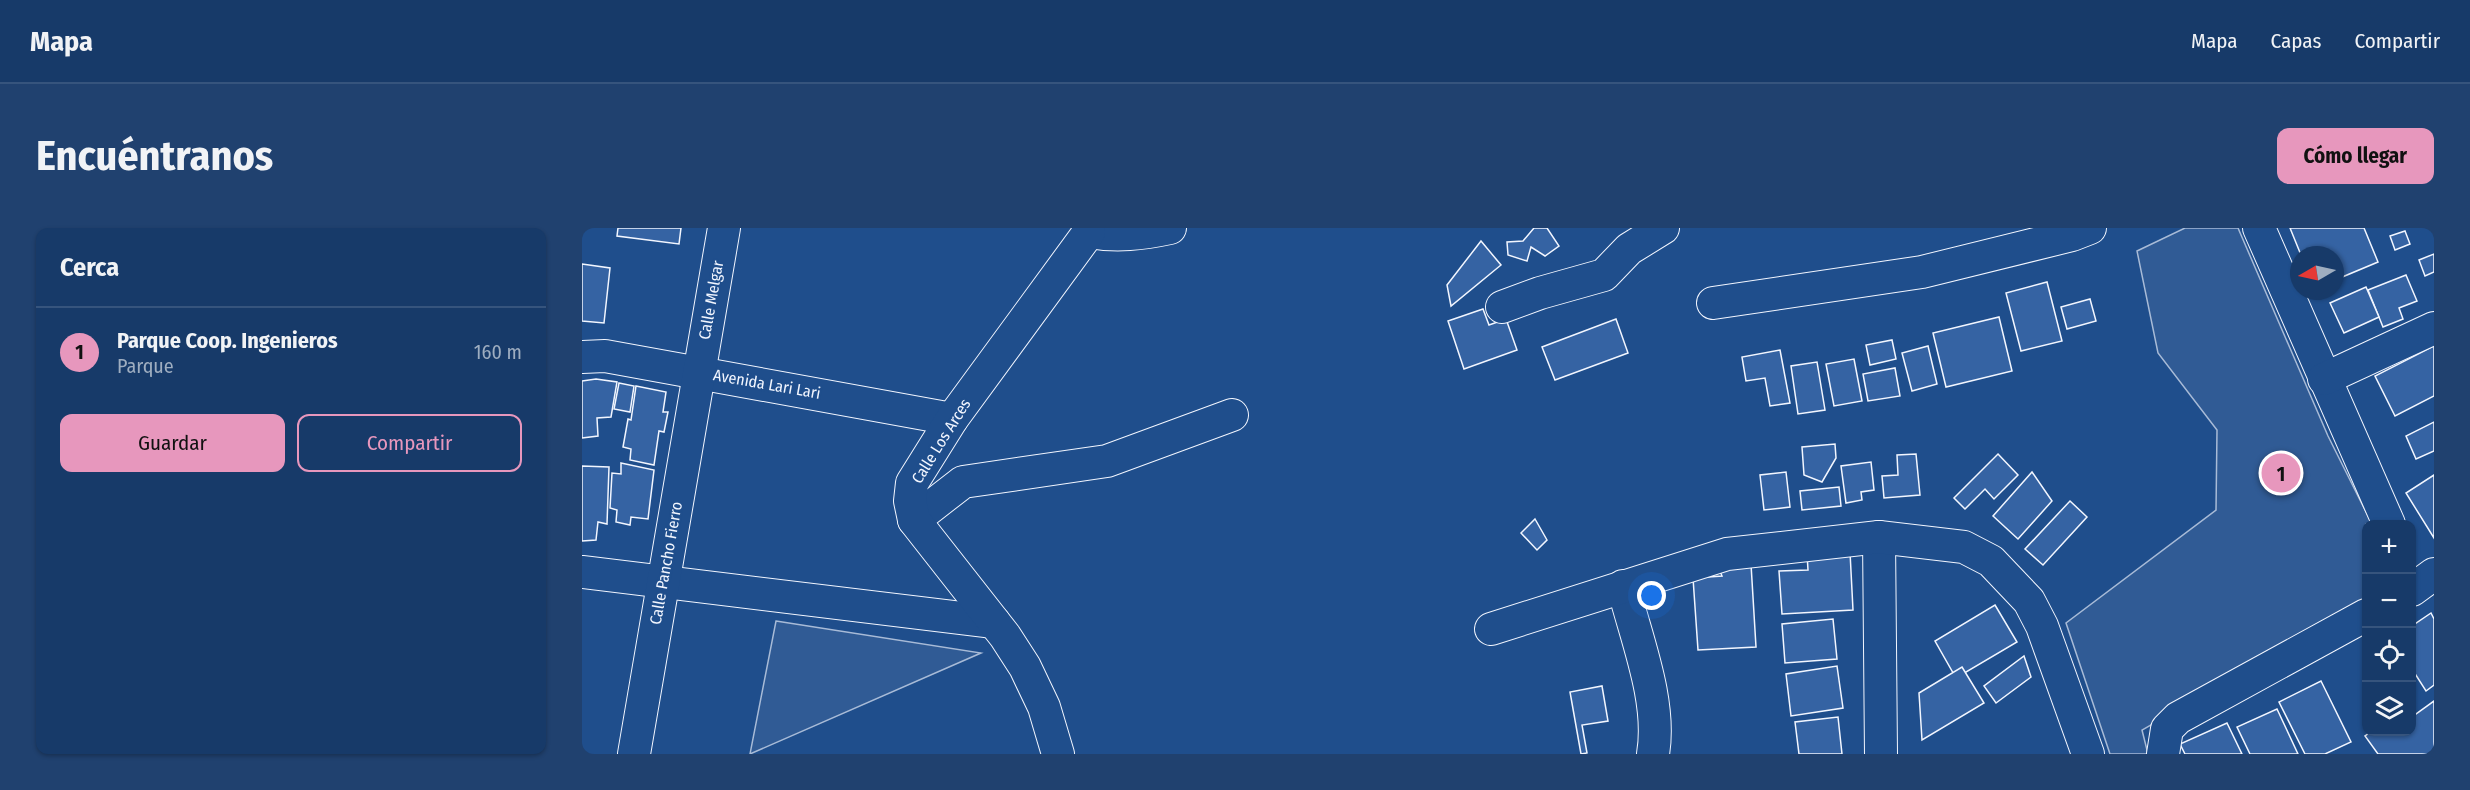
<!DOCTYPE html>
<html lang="es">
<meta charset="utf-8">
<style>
body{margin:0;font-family:"Fira Sans Condensed",sans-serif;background:#20416f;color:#f1f3f6}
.controls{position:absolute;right:18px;bottom:18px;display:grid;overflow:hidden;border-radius:12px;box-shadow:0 2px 4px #0004}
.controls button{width:54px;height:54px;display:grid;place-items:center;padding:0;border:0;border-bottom:2px solid #36547d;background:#173a69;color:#f1f3f6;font:30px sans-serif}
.compass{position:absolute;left:1708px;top:18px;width:54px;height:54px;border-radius:50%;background:#173a69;box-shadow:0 2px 4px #0004;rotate:261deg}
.you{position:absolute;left:1070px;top:368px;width:21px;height:21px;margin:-15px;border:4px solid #fff;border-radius:50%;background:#1a73e8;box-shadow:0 0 0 9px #1a73e833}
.badge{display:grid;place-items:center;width:39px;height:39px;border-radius:50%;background:#e797bd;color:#111;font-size:20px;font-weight:700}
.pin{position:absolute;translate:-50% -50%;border:3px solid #fff;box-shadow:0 2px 6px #0006}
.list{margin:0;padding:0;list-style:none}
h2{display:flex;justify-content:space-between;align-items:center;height:78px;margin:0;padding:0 24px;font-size:26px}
h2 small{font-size:20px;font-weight:400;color:#9eadc0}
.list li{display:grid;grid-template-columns:39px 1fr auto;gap:18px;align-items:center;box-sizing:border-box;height:90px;padding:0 24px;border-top:2px solid #36547d}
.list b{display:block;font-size:22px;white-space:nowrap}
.list p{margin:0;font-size:20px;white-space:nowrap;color:#9eadc0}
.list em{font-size:20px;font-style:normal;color:#9eadc0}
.actions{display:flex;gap:12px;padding:18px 24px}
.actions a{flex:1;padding:14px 0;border:2px solid #e797bd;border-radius:12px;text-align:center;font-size:21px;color:#e797bd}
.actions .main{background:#e797bd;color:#111}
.icon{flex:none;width:33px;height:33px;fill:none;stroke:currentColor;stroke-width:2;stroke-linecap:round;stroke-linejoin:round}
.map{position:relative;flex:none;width:1852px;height:526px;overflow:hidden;border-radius:12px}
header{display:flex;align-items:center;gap:36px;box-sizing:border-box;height:84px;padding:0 30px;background:#173a69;border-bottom:2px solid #36547d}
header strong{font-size:28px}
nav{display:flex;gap:33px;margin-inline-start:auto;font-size:21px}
.intro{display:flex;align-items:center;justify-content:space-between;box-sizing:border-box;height:144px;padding:0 36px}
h1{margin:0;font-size:42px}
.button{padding:15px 27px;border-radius:12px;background:#e797bd;color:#111;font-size:21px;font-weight:700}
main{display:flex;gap:36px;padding:0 36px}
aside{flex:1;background:#173a69;border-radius:12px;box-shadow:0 2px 4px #0004}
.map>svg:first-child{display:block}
.built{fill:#305b95;stroke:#a8bbd7;stroke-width:1.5}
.building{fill:#3563a3;stroke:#f2f6ff;stroke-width:1.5}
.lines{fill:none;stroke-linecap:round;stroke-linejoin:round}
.minor-casing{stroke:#f2f6ff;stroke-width:34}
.minor{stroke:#1f4e8c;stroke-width:32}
.labels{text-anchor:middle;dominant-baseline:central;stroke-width:4.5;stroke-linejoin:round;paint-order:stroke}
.street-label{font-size:16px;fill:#f2f6ff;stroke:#1f4e8c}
</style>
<header>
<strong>Mapa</strong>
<nav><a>Mapa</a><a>Capas</a><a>Compartir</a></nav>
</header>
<div class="intro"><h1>Encuéntranos</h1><a class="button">Cómo llegar</a></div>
<main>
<aside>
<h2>Cerca<small></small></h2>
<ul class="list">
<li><span class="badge">1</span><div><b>Parque Coop. Ingenieros</b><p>Parque</p></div><em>160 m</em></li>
</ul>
<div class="actions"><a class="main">Guardar</a><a>Compartir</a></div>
</aside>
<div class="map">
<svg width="1852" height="526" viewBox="0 0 1852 526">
<rect width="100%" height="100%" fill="#1f4e8c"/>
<!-- built -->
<g class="built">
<polygon points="1603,0 1656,0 1746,208 1790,296 1784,296 1784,374 1560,502 1566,526 1528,526 1484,395 1634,282 1635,202 1576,125 1555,23"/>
<polygon points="194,393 399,425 168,526"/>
</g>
<!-- building -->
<g class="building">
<polygon points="36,0 99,0 97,16 35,8"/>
<polygon points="952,0 965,0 977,18 963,28 949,19 945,33 926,27 925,14 941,13"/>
<polygon points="1708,0 1782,0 1796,34 1753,52 1753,27 1719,27"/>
<polygon points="1823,3 1828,16 1813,22 1808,8"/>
<polygon points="899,13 919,37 869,78 865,57"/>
<polygon points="1852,26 1852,44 1843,48 1837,32"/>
<polygon points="0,36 28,40 22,95 0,93"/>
<polygon points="1824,47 1835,73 1817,80 1821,91 1801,99 1786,62"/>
<polygon points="1465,54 1480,113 1439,123 1424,65"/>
<polygon points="1784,59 1797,89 1762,105 1748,75"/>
<polygon points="1508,71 1514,93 1485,101 1479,79"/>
<polygon points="901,81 907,97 924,91 935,122 882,141 866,93"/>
<polygon points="1417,89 1430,143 1364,159 1351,105"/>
<polygon points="1034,91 1046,125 973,152 960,119"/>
<polygon points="1310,112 1314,131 1288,137 1284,117"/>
<polygon points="1346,118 1355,156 1330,163 1320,125"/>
<polygon points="1852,118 1852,168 1813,188 1793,148"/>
<polygon points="1198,122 1208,175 1188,178 1183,150 1164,153 1160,129"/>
<polygon points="1272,131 1280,173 1252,178 1244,136"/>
<polygon points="1235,134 1243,182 1216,186 1209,138"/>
<polygon points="1313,140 1318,168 1286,173 1281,146"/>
<polygon points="14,151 35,154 29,189 15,190 16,208 0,210 0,153"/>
<polygon points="37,155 52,158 48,184 32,181"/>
<polygon points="54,158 84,164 81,184 86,184 82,204 77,203 72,237 48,232 49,221 41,219 46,191 49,192"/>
<polygon points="1852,194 1852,223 1834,231 1824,208"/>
<polygon points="1253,216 1254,230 1240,254 1222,247 1220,219"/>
<polygon points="1334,226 1338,267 1302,270 1300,248 1316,247 1315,227"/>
<polygon points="1416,226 1436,247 1412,271 1403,261 1383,281 1372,270"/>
<polygon points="1289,234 1292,262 1279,264 1280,272 1264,275 1259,238"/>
<polygon points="39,235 72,242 66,291 49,289 48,297 34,294 35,282 28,280 30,245 39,246"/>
<polygon points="0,238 27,239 25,296 16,294 14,312 0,313"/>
<polygon points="1204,244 1208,279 1182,282 1178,247"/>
<polygon points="1450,244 1470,273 1436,311 1411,288"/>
<polygon points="1852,247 1852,310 1824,265"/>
<polygon points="1257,259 1259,278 1220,282 1218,263"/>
<polygon points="1488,273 1505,289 1461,337 1443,321"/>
<polygon points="953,291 965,312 955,322 939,305"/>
<polygon points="1268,324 1271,382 1200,386 1197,343 1226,342 1225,326"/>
<polygon points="1169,336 1174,419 1116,422 1111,350 1140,348 1136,338"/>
<polygon points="1413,377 1435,414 1374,450 1353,413"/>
<polygon points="1849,385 1852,391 1852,457 1844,463 1830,441 1830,398"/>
<polygon points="1251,391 1255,431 1203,435 1200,396"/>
<polygon points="1442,428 1449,449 1414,475 1402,458"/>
<polygon points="1255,438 1261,480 1209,488 1204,446"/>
<polygon points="1380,439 1402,475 1340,512 1337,465"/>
<polygon points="1739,453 1769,514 1743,526 1723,526 1697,474"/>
<polygon points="1020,458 1026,493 1000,497 1005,525 999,526 988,464"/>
<polygon points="1852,473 1852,524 1849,526 1796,526 1783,508 1790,503 1830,503 1830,489"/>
<polygon points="1695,481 1716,526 1668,526 1655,499"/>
<polygon points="1256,489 1260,526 1217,526 1213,494"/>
<polygon points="1645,495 1660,526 1603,526 1598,516"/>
</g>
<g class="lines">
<!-- minor casing -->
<g class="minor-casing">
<g id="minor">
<polyline points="1677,0 1807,296"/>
<path d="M507 4C535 9 560 6 588 0"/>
<polyline points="1131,75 1340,44 1490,7 1508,0"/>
<polyline points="920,79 958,65 1022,47 1047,21 1081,0"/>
<polyline points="0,129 23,128 370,191"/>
<polyline points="1742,151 1852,100"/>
<polyline points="332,292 381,254 525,233 650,187"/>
<polyline points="1297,309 1299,526"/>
<polyline points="0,344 412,394"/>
<path d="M1041 358C1054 410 1080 473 1071 526"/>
<polyline points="1830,362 1852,346"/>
<polyline points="909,401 1145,326 1297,309 1382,319 1409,333 1447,373 1460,398 1506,526"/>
<polyline points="52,526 142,0"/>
<polyline points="476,526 462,479 443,439 423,408 332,292 328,273 330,255 370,191 507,4"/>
<polyline points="1581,526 1585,501 1596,490 1784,387"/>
</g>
</g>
<!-- minor -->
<use href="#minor" class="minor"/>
</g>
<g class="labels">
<!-- street labels -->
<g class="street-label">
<text transform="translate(129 72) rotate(-80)">Calle Melgar</text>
<text transform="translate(185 156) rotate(10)">Avenida Lari Lari</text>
<text transform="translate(359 213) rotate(-58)">Calle Los Arces</text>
<text transform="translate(84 335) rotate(-80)">Calle Pancho Fierro</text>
</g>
</g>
</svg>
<div class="controls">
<button>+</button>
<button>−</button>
<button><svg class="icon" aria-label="locate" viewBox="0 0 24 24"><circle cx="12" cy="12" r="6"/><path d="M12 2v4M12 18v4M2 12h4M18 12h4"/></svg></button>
<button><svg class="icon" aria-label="layers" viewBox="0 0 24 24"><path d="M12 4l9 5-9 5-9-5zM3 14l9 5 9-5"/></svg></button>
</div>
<svg class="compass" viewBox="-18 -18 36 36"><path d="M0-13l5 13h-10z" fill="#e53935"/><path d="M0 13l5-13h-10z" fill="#9eadc0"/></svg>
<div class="you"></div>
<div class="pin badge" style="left:1699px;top:245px">1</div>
</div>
</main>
